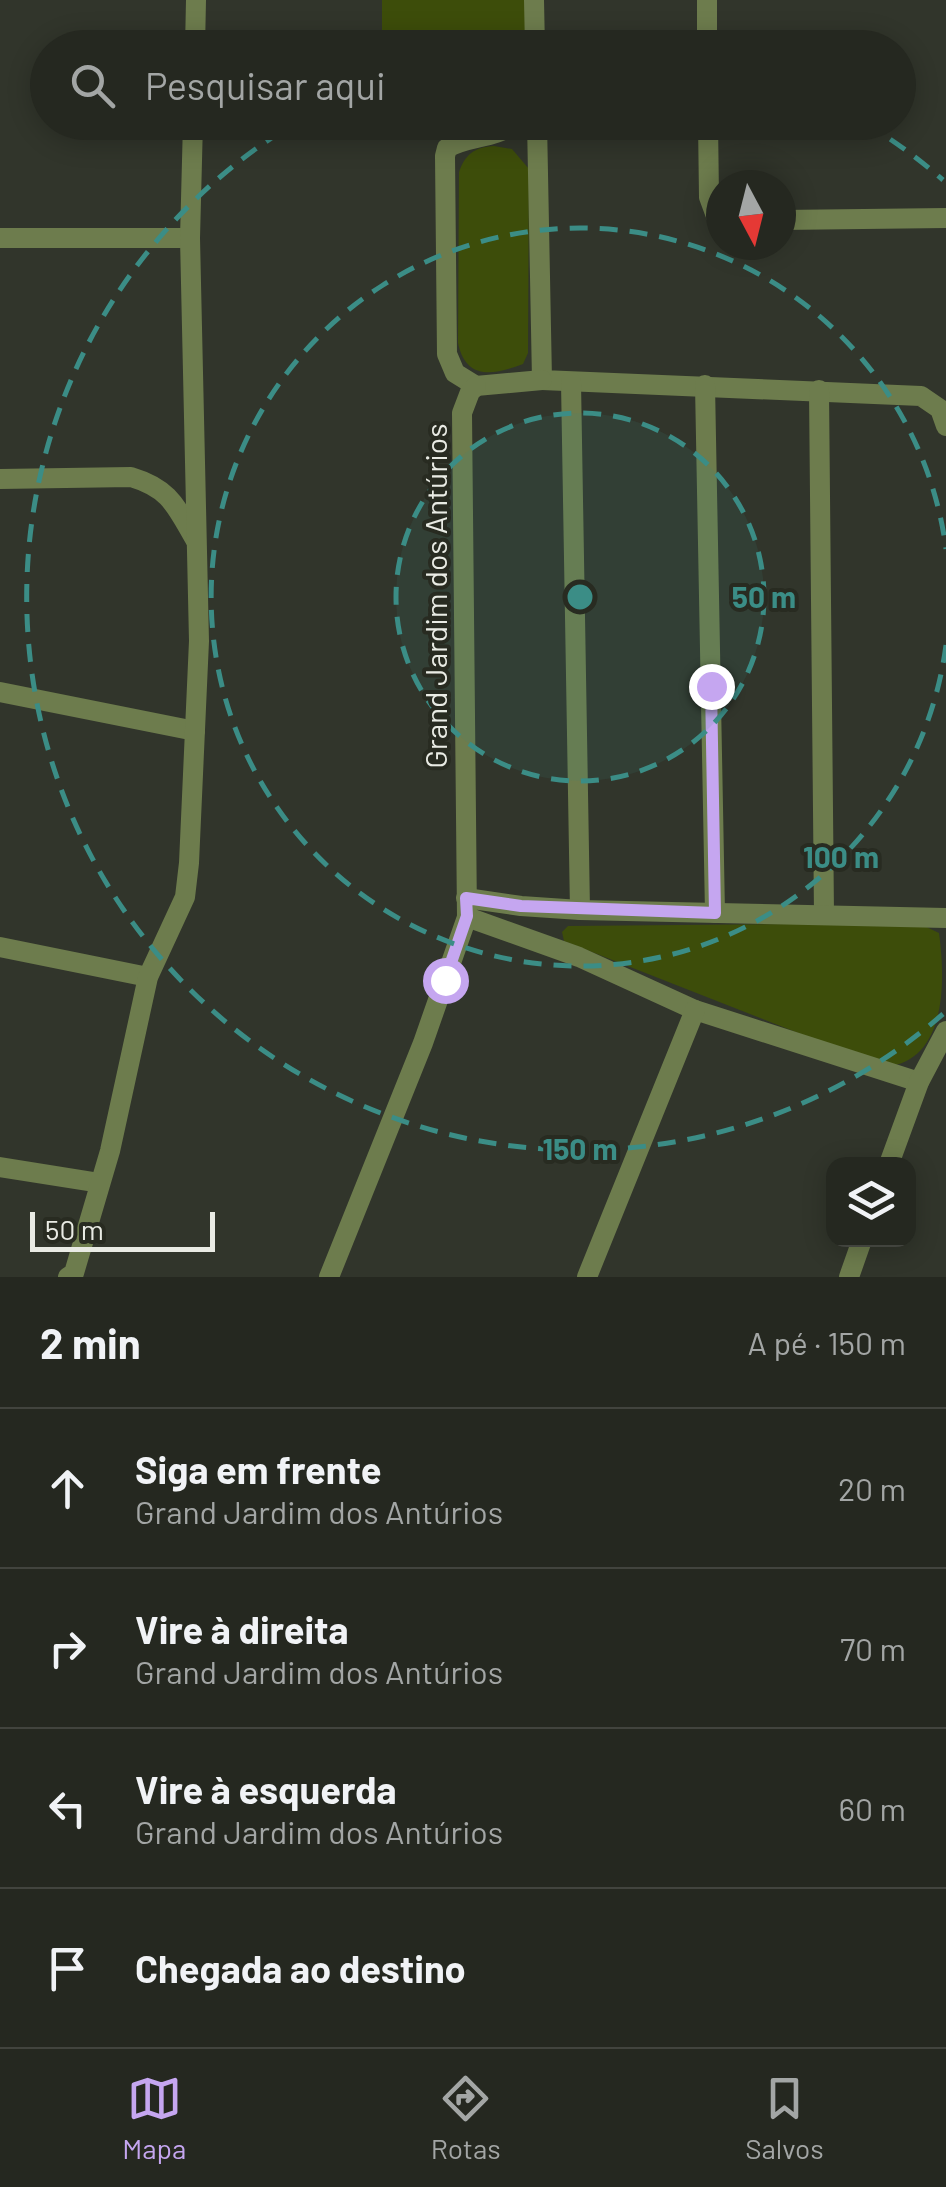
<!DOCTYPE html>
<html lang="pt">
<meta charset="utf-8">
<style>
body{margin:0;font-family:Barlow,sans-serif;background:#31342d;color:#f1f3f6}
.controls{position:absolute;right:30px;bottom:30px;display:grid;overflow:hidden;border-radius:20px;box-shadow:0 5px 25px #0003}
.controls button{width:90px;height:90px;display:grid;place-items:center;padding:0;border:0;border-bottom:2px solid #42443e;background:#252820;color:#f1f3f6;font:50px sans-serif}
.compass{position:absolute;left:706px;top:170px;width:90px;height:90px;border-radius:50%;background:#252820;box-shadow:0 5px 25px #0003;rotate:173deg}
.scale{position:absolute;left:30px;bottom:25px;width:185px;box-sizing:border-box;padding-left:10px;border:5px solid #e9ebe4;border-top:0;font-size:28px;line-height:35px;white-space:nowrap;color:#e9ebe4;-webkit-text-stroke:8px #282b21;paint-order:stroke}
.stop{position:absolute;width:30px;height:30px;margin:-22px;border:8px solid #c5a6f0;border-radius:50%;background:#fff}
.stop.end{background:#c5a6f0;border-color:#fff;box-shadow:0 2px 10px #0008}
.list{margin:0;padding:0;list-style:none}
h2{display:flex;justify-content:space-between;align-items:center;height:130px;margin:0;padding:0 40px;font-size:42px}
h2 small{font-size:32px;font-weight:400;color:#a3a6a5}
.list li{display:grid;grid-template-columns:65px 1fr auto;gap:30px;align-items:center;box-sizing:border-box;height:160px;padding:0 40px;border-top:2px solid #42443e}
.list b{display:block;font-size:38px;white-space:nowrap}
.list p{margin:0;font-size:32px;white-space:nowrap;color:#a3a6a5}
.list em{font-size:32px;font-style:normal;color:#a3a6a5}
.icon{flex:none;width:55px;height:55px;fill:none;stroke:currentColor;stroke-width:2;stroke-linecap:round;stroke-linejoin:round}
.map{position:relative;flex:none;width:946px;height:1277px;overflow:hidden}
.search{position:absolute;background:#252820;box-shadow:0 5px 25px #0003;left:30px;right:30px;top:30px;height:110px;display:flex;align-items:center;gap:25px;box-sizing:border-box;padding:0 35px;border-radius:55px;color:#a3a6a5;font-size:38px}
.sheet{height:770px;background:#252820}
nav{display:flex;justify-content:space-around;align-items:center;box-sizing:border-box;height:140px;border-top:2px solid #42443e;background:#252820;font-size:28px;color:#a3a6a5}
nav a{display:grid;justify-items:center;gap:5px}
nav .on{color:#c5a6f0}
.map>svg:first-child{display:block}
.green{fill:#3d4d0a}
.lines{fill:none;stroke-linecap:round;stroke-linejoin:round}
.minor{stroke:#6d7c4d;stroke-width:20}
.route{stroke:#c5a6f0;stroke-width:12}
.ring{fill:none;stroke:#3b8d86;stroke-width:5;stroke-dasharray:18 12}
.labels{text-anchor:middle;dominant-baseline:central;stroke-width:8;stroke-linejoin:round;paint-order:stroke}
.street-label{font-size:30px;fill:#e9ebe4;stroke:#282b21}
.centre{fill:#3b8d86;stroke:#282b21;stroke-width:5}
.ring-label{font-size:30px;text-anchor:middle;font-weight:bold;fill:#3b8d86;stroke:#282b21;stroke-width:8;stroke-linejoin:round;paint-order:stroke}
</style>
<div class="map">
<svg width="946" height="1277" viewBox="0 0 946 1277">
<rect width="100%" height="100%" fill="#31352b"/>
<!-- green -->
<g class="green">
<rect x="382" y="0" width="143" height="47"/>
<path d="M494 146 512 149 529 169 528 353 523 364C494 375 466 381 458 343L459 172C465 154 475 147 494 146Z"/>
<path d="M918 923 939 933C946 984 946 1061 885 1067L564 941 562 932 568 926Z"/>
</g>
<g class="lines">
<!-- minor -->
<g class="minor">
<polyline points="534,0 535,48"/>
<polyline points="707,0 707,48"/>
<polyline points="195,48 196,0"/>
<polyline points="537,122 542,380 921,396 940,409 946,426"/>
<polyline points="708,122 709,197 716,216 721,217"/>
<polyline points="781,220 946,218"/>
<polyline points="0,238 190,238"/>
<polyline points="571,382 580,910"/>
<polyline points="705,385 715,913"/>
<path d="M476 386 455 373 447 354 445 156 447 148C470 135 493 140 517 122"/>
<polyline points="476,386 542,380"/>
<polyline points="819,390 824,915"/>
<path d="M0 479 131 477C171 489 176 507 196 541"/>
<polyline points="0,692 195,731"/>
<polyline points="466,898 521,906 580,910 946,918"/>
<polyline points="467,917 579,957 695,1010 919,1082"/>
<polyline points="0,947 148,977"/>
<polyline points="889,1164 919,1082 946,1031"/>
<polyline points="0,1167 100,1183"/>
<polyline points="68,1277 74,1273 110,1151 148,977 185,897 189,863 199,641 190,238 193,122"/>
<polyline points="329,1277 423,1043 467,917 462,413 470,392 476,386"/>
<polyline points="587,1277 695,1010"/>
<polyline points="849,1277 862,1240"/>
</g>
</g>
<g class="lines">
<!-- route -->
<polyline class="route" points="445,980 467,916 466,898 521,906 715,913 711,686"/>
</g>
<!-- distance rings -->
<circle cx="580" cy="597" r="184" fill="#3b8d86" fill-opacity=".12"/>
<g class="ring">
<circle cx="580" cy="597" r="184"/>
<path d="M946 645A369 369 0 1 1 946 549"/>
<path d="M943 1014A553 553 0 1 1 295 123M522 47A553 553 0 0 1 638 47M865 123A553 553 0 0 1 943 180"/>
</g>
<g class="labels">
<!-- street labels -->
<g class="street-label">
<text transform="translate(435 596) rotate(-90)">Grand Jardim dos Antúrios</text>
</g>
</g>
<circle cx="580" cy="597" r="15" class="centre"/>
<g class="ring-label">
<text x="764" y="608">50 m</text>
<text x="841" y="868">100 m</text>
<text x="580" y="1160">150 m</text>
</g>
</svg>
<div class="controls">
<button><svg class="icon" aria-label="layers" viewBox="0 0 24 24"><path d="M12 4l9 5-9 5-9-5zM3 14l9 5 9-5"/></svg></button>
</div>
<svg class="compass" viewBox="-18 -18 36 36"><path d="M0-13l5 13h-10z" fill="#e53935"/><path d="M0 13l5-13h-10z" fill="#a3a6a5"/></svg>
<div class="scale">50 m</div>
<div class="stop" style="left:445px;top:980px"></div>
<div class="stop end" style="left:711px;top:686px"></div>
<div class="search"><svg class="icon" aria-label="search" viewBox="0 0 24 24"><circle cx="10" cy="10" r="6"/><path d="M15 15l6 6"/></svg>Pesquisar aqui</div>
</div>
<section class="sheet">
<h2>2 min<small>A pé · 150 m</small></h2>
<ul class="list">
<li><svg class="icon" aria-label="ahead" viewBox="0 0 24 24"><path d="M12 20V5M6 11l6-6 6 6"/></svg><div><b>Siga em frente</b><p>Grand Jardim dos Antúrios</p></div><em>20 m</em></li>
<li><svg class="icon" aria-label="right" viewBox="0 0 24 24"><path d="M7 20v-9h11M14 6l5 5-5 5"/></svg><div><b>Vire à direita</b><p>Grand Jardim dos Antúrios</p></div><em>70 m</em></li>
<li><svg class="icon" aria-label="left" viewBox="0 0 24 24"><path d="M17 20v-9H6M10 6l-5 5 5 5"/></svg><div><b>Vire à esquerda</b><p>Grand Jardim dos Antúrios</p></div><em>60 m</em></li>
<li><svg class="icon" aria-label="arrive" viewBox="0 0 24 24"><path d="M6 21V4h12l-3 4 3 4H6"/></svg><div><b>Chegada ao destino</b></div></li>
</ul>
</section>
<nav>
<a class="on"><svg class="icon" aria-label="map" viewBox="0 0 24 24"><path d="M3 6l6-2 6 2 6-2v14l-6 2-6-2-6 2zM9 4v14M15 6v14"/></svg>Mapa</a>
<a><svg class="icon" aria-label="directions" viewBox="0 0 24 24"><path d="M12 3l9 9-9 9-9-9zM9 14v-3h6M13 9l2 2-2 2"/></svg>Rotas</a>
<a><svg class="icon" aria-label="saved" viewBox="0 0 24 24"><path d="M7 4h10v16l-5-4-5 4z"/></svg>Salvos</a>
</nav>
